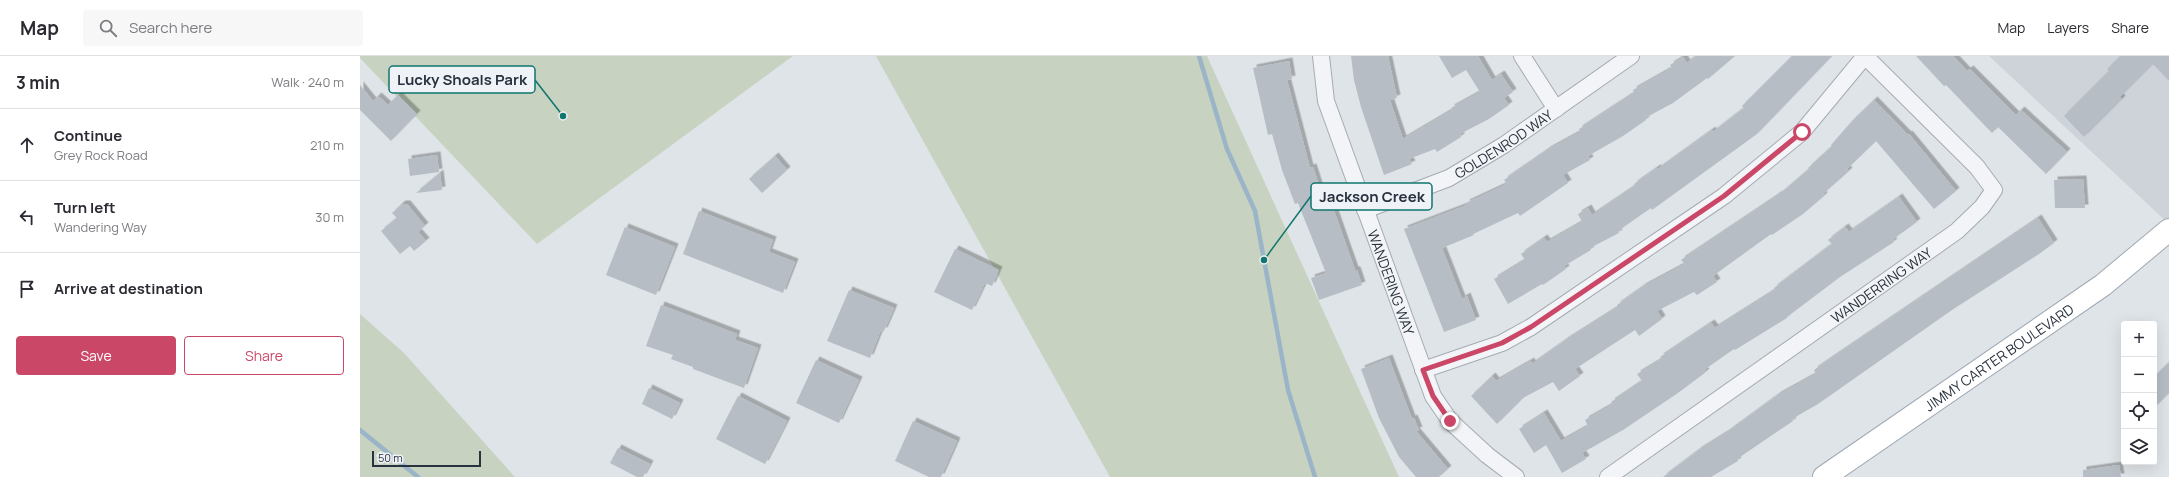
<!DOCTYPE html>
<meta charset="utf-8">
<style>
body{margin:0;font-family:Manrope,sans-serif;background:#f7f7f7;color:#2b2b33}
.controls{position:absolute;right:12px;bottom:12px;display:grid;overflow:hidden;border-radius:4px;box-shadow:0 4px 16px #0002}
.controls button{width:36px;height:36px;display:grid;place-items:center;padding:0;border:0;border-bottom:1px solid #e1e1e2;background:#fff;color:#2b2b33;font:20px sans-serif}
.scale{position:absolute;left:12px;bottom:10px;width:109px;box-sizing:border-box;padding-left:4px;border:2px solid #29333f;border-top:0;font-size:11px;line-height:14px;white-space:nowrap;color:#29333f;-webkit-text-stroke:3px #eff2f6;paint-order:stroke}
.stop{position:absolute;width:12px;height:12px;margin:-9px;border:3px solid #cb4767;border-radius:50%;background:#fff}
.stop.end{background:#cb4767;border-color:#fff;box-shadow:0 1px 4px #0008}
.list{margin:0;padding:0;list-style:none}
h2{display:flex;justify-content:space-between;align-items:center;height:52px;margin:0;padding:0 16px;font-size:17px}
h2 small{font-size:13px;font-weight:400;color:#7c7c81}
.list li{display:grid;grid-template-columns:26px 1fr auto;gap:12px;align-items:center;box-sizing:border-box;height:72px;padding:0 16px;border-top:1px solid #e1e1e2}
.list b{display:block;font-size:15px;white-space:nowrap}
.list p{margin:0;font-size:13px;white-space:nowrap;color:#7c7c81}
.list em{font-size:13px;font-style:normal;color:#7c7c81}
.actions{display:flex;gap:8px;padding:12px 16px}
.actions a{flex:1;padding:9px 0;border:1px solid #cb4767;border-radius:4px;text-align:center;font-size:14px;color:#cb4767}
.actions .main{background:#cb4767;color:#fff}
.icon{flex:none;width:22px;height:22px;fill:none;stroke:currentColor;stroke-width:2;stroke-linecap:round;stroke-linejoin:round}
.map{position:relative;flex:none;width:1809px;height:421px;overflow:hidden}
header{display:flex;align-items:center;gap:24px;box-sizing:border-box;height:56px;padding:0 20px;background:#fff;border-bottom:1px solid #e1e1e2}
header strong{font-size:19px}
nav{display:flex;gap:22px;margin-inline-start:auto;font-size:14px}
.search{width:280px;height:36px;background:#f7f7f7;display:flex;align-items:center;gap:10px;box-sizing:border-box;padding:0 14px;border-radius:4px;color:#7c7c81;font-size:15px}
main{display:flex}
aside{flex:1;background:#fff}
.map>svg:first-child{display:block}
.built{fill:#ced3da}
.green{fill:#c7d2c1}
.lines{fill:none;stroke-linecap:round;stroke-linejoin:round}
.stream{stroke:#9bb5c8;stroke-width:4.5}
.building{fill:#b7bdc5;filter:url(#shadow)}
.minor-casing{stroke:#a5abb2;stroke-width:18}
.primary-casing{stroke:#9fa9b4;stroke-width:24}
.minor{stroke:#f2f4f7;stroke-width:16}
.primary{stroke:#fff;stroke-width:22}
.route{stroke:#cb4767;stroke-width:5}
.labels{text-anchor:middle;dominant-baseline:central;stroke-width:3;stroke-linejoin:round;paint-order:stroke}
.street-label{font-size:14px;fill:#29333f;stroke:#eff2f6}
.leader{fill:none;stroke:#0f766e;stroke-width:1.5}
.callout-dot{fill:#0f766e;stroke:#eff2f6;stroke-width:1.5}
.callout{fill:#eff2f6;stroke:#0f766e;stroke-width:1.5}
.callout-label{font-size:15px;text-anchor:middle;font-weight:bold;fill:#29333f}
</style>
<header>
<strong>Map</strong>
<div class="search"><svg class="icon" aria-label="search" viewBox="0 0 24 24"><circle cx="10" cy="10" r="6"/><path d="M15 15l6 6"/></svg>Search here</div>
<nav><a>Map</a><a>Layers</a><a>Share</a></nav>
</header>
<main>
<aside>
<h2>3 min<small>Walk · 240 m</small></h2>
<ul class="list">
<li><svg class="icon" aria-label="ahead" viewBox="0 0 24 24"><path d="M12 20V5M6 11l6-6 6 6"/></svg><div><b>Continue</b><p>Grey Rock Road</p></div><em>210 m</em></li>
<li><svg class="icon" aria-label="left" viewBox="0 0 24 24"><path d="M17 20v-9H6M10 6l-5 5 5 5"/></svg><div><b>Turn left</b><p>Wandering Way</p></div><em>30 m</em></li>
<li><svg class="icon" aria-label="arrive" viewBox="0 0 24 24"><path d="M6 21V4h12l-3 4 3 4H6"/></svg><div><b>Arrive at destination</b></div></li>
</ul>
<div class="actions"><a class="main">Save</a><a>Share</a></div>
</aside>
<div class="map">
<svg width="1809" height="421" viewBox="0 0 1809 421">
<defs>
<filter id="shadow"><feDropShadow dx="3.5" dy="-3.5" stdDeviation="0" flood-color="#0004"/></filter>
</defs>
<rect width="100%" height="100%" fill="#dfe4e8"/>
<!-- built -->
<polygon class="built" points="1629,0 1809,0 1809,168"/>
<!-- green -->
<g class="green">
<polygon points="0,0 433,0 177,188 0,2"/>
<polygon points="516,0 847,0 1039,421 750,421"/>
<polygon points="0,258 44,297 155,421 0,421"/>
</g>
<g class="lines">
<!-- stream -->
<g class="stream">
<polyline points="839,0 867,93 895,155 928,334 955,421"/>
<polyline points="0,374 58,421"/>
</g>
</g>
<!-- building -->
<g class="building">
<polygon points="991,0 1028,0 1037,42 1030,44 1043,83 1092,54 1091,52 1120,36 1106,14 1092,22 1079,0 1118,0 1132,24 1141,18 1153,36 1144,42 1149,49 1129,63 1100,78 1101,81 1077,96 1075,93 1049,103 1052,108 1024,119 1001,51 994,24"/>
<polygon points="1336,0 1375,0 1348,23 1347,22 1313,47 1285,62 1286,64 1263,80 1228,100 1230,104 1203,119 1208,127 1160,160 1158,157 1113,178 1114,179 1082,192 1102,243 1107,240 1116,264 1084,276 1044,173 1107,149 1106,147 1147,128 1144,124 1189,93 1220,76 1219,73 1274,37 1273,34 1312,12 1310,9 1323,1 1327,7"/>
<polygon points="1432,0 1472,0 1397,78 1292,154 1291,152 1258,175 1259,177 1230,192 1231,194 1204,210 1206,213 1183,229 1182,228 1148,248 1134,223 1165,204 1161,198 1184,182 1187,186 1222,166 1218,158 1228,152 1232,159 1275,130 1274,128 1297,112 1298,113 1352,74 1353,76 1384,52 1382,50"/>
<polygon points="1556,0 1593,0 1607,15 1610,13 1656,59 1661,54 1707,96 1686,118 1638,71 1632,77 1586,29 1584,30"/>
<polygon points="1761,0 1809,0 1809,25 1793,8 1760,41 1762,43 1724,81 1704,60 1749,15 1747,13"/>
<polygon points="929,5 932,23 927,24 950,112 953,111 963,142 969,140 995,214 997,214 1002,229 959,244 951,222 966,217 938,147 935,148 922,114 912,78 908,79 893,12"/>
<polygon points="0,29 13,45 18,40 28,49 38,39 57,58 31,85 0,54"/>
<polygon points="1514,44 1548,79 1549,78 1596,135 1574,153 1516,85 1487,113 1489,115 1463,138 1464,140 1443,158 1412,179 1411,178 1353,220 1357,226 1337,239 1334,236 1297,255 1302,263 1279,280 1275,274 1215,313 1220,320 1199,335 1193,326 1163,342 1137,368 1111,340 1132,320 1136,325 1171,305 1172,308 1206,284 1258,251 1257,249 1284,230 1325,208 1321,204 1421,137 1449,113 1448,112 1472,90 1471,89 1493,64"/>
<polygon points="77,99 79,116 50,120 48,103"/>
<polygon points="415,100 427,114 402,137 389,123"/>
<polygon points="80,117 82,134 56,137"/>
<polygon points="1723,123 1725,152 1695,152 1694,124"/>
<polygon points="1539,141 1557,166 1532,184 1534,186 1480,221 1427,261 1427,262 1375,294 1374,293 1344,314 1346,316 1318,337 1263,374 1222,397 1226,403 1202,417 1186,389 1174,397 1159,373 1184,357 1201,385 1228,370 1225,364 1253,348 1251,346 1282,325 1277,318 1302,303 1300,301 1351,267 1355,272 1415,234 1414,232 1472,188 1468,184 1485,171 1489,176"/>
<polygon points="42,148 47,148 65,170 58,176 66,185 54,195 50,190 40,198 21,175 37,162 32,157"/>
<polygon points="339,155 413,184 409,196 435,206 423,237 323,198"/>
<polygon points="1678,162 1694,187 1679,198 1592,254 1458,348 1432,363 1433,365 1377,403 1378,405 1351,421 1303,421 1339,394 1366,377 1418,339 1456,318 1454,314 1470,303"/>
<polygon points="265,171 315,191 296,239 246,219"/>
<polygon points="595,193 639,214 632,230 625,227 612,254 574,236"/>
<polygon points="489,234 534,252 524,275 521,274 510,302 467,285"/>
<polygon points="301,249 377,278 375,284 398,292 384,332 333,313 333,311 311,303 313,299 286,290"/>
<polygon points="1029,302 1052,363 1054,362 1059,374 1056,375 1088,413 1079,421 1056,421 1039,401 1019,362 1001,313"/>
<polygon points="456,304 499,324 479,367 436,347"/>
<polygon points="1809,306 1809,337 1794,352 1794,321"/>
<polygon points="289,332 320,347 312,363 282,348"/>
<polygon points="378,340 427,365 405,408 356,383"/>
<polygon points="553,365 597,385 581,421 569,421 535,405"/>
<polygon points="258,392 290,408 283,421 277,421 250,407"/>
<polygon points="1759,409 1761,421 1723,421 1723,414"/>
</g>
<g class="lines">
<!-- minor casing -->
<g class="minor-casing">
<g id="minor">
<path id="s1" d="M961 0 966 45 1073 340 1090 365 1127 399 1156 421"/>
<polyline points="1162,0 1196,53"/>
<path id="s2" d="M1005 154 1089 122 1144 89 1271 0"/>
<polyline points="1063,314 1142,287 1171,271 1364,140 1442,76 1505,0"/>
<path id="s3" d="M1248 421 1597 175 1622 151 1634 134 1617 111 1505 0"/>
</g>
</g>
<!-- primary casing -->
<g class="primary-casing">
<g id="primary">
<path id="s4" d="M1464 421 1743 229 1809 174"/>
</g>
</g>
<!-- minor -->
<use href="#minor" class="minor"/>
<!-- primary -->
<use href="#primary" class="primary"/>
</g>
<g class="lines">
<!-- route -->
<polyline class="route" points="1090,365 1073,340 1063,314 1142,287 1171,271 1364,140 1442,76"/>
</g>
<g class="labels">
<!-- street labels -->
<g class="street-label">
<text stroke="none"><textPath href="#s2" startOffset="154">GOLDENROD WAY</textPath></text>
<text stroke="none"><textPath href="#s1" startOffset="238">WANDERING WAY</textPath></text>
<text stroke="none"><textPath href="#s3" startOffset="334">WANDERRING WAY</textPath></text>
<text stroke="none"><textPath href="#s4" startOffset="212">JIMMY CARTER BOULEVARD</textPath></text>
</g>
</g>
<!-- callouts -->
<path class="leader" d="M203 60L175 24M904 204L951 140"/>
<g class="callout-dot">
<circle cx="203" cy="60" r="4"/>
<circle cx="904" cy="204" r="4"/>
</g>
<g class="callout">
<rect x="29" y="10" width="146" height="27" rx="4"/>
<rect x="951" y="127" width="121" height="27" rx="4"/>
</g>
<g class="callout-label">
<text x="102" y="29">Lucky Shoals Park</text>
<text x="1012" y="146">Jackson Creek</text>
</g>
</svg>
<div class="controls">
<button>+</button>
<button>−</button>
<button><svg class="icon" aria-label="locate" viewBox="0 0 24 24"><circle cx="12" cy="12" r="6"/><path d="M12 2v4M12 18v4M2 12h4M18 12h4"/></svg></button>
<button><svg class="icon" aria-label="layers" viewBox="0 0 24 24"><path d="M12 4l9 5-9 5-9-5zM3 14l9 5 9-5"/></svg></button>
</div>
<div class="scale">50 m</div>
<div class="stop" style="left:1442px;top:76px"></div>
<div class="stop end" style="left:1090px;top:365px"></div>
</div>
</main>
